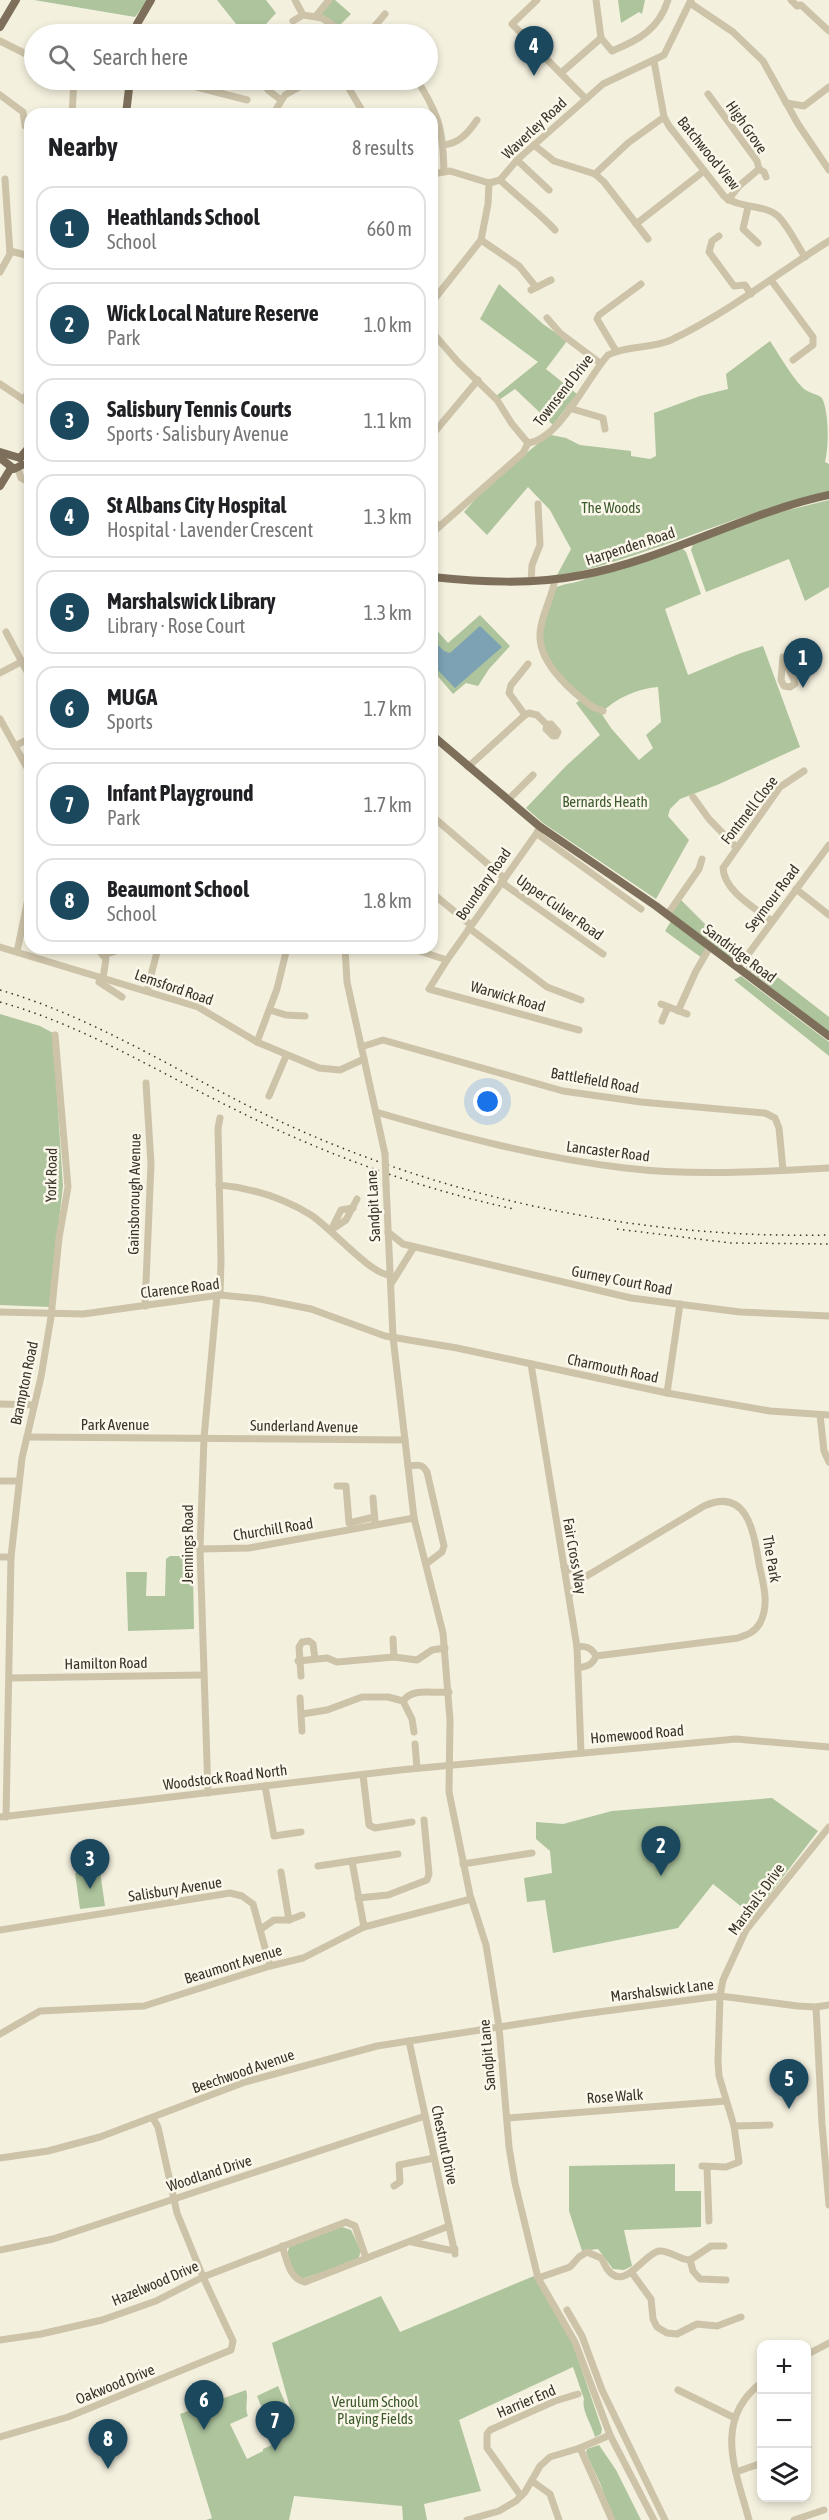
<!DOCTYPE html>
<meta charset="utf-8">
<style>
body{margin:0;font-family:"Asap Condensed",sans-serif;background:#f6f6f6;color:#202124}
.controls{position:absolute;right:18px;bottom:18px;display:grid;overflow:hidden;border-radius:12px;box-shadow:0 3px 9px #0003}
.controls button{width:54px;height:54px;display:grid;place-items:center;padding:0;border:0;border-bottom:2px solid #e0e0e0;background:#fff;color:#202124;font:30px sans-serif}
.you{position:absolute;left:488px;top:1102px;width:21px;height:21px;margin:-15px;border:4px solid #fff;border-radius:50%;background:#1a73e8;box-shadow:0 0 0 9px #1a73e833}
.badge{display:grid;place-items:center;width:39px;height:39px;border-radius:50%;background:#1c485e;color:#fff;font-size:20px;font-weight:700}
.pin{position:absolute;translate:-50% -50px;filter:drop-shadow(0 2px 3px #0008)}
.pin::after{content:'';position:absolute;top:32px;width:21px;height:18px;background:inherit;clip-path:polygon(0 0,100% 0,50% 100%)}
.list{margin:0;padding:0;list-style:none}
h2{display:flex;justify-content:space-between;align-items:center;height:78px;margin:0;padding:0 24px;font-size:26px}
h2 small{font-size:20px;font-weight:400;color:#757577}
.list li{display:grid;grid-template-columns:39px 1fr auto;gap:18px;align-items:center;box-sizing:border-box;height:84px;margin:0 12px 12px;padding:0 12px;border:2px solid #e0e0e0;border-radius:18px}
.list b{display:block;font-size:22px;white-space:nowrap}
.list p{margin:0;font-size:20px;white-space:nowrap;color:#757577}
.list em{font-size:20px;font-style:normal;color:#757577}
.icon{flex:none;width:33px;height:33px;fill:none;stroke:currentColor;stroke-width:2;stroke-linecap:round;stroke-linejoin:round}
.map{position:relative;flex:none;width:829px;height:2520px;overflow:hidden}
.search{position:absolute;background:#fff;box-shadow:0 3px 9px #0003;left:24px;top:24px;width:414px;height:66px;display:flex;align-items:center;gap:15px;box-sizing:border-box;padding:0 21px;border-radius:33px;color:#757577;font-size:22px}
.panel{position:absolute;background:#fff;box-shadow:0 3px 9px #0003;left:24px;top:108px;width:414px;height:846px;border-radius:18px}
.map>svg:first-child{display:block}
.green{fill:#adc49d;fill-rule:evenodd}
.water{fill:#7ca2b3}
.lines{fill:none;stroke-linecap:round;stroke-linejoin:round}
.minor{stroke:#cdc3a9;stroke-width:7}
.major{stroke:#7d6f5a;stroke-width:8}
.rail{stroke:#3a3329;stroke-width:1.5;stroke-dasharray:1.5 4.5;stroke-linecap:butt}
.minor-bridge{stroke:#cdc3a9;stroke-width:7}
.labels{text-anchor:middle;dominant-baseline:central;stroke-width:5;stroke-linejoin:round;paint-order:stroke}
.street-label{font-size:15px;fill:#3a3329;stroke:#fbf8eb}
.park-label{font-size:15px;fill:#3d5a2c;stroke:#fbf8eb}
</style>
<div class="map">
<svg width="829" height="2520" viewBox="0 0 829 2520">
<rect width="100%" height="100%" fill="#f4f0de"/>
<!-- green -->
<g class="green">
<polygon points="34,0 148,0 135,17"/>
<polygon points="217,0 266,0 276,13 257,34 244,34"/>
<polygon points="330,0 335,0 351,14 338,27 318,13"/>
<polygon points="618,0 645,0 642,14 639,12 621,23"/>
<polygon points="499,284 543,324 567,341 546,369 577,394 553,425 515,389 499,400 496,396 538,362 480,319"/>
<path d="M770 341C780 356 790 374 802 387 807 393 816 393 822 398 829 412 829 446 825 462L829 464V493C735 512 651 557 556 577L571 549 550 510 528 487 487 535 464 512 486 487 541 441 551 435 566 438 580 445 631 451V456L650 459 656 456 654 413 700 396 728 389 726 374Z"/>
<polygon points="829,500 829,587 805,601 789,559 706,592 691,550 693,544 752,519"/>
<path d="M682 548 686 552 701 594 665 609 688 675 741 653 763 646 800 747 717 785 680 799 670 809 668 816 689 840 656 899 543 823 526 808 566 766 600 735 576 703 582 699C565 681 539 658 542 630 544 616 551 601 555 588 565 582 575 585 589 577ZM658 687 661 722 646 735 653 748 639 760 611 728 601 713C616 698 636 689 658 687Z"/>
<polygon points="480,615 510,646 489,669 478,686 466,683 453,694 436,674 432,676 432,625 448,643"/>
<polygon points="680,899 708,927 746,954 738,965 669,913"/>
<polygon points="673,918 709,947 702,958 665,931"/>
<polygon points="748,954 829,1017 829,1033 746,968"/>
<polygon points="741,976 829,1042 829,1056 734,980"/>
<polygon points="0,1014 40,1026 53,1033 63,1186 49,1307 0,1305"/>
<polygon points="170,1556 190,1556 190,1571 193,1572 194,1629 128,1631 126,1572 147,1572 146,1596 165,1596 166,1559"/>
<polygon points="772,1798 818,1831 753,1916 713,1884 678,1928 553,1953 545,1900 527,1902 524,1878 552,1873 550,1851 536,1839 536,1822 563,1824 612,1811"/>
<polygon points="100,1871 105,1906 80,1909 75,1873"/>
<polygon points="675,2164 675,2191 701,2191 701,2227 624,2230 632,2266 624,2270 613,2269 598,2249 582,2251 569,2211 569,2166"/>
<polygon points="342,2227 351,2230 361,2251 358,2260 302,2279 295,2273 287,2254 290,2245"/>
<path d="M534 2276 571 2338 602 2429 601 2434 595 2437C592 2425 581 2410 584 2399L573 2367 459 2420 481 2491 424 2504 427 2520H403L402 2506 294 2496 289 2520H206L212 2518 180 2414 246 2390C249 2399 244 2407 248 2416L230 2424 247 2459 263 2451V2449L274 2444 273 2441 287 2434 282 2421 291 2417 296 2429 272 2343 381 2296 400 2332Z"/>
<polygon points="278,2386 287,2407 282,2409 278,2401 265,2406 266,2410 263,2411 257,2396"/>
<path d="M599 2445 616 2470 641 2520H614C607 2508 605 2496 600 2483 595 2472 590 2463 586 2452L587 2449Z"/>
</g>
<!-- water -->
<polygon class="water" points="480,626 502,647 455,688 432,664 432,639 444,651 450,653"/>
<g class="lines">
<!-- minor -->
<g class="minor">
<polyline points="295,0 303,15 322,18 346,34"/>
<polyline points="537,0 512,24 586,99"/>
<path d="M596 0 601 38 612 51C639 40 659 29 668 0"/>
<polyline points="791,0 797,6 801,5 829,31"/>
<polyline points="690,3 733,32 763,61 798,124 829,170"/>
<polyline points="316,16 329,0"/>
<polyline points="293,21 303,15"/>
<polyline points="373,28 385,14"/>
<polyline points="364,34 373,28 380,34"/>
<polyline points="0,41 34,58"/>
<path d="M654 61 664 117 669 126 724 196C739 209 765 204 778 216 789 227 797 245 805 257"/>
<polyline points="561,73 601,38"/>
<polyline points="169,80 247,100"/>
<polyline points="262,80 268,90 281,100"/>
<polyline points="344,80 364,114"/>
<path d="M417 80C439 115 443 129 444 171"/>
<polyline points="708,94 757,161 759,169 739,186 728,200"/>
<polyline points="0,95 23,112 25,126 30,129"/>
<polyline points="786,103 804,106 829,87"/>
<polyline points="72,114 74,80"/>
<polyline points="273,114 285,95 312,80"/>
<path d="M443 145C459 144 469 132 477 120"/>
<polyline points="534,145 554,161 595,174 604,182 648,239"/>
<polyline points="517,160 549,190"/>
<polyline points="759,169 764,172 766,177"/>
<polyline points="432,174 450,171 489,183"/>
<polyline points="595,174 628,143 664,117"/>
<path d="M500 180C518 197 538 212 555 230"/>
<polyline points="489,183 500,180 517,160 603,84 664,55 691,0"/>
<polyline points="748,207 743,229 758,243"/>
<polyline points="636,224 704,171"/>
<polyline points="719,236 712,241 709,252 734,286 745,285 751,294"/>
<polyline points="481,240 519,266 536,287"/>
<polyline points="10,251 30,256"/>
<polyline points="0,272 10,254 5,179"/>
<polyline points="771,280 813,337 813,345 793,360"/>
<polyline points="531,290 551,280"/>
<polyline points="432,302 481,240 488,204 489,183"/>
<polyline points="547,318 560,333 600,363"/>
<polyline points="432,332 458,362 497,400 512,424 528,443"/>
<polyline points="616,351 597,319 599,315 641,284"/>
<polyline points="0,384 30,404"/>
<polyline points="23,400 30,390"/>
<polyline points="569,408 603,418 605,429"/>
<polyline points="432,435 478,380"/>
<path d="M528 443C560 439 587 378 608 355 627 345 652 349 671 340 728 313 776 274 829 241"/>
<polyline points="18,469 21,478 30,483"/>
<polyline points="432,520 439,526"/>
<polyline points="432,533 523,453 528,443"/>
<path d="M555 579C552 599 539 619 540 638 541 665 573 693 593 707 596 709 600 709 603 711"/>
<polyline points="531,581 532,565 540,545 538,504"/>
<polyline points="6,632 30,677"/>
<polygon points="783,657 794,680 795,684 790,687 784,686 781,680"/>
<polyline points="0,673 21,662"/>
<polyline points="525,715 509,693 511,685 528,664"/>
<polyline points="0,719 30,773"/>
<polyline points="15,746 30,738"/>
<polyline points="468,767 525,715 529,713 537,715 547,725 551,724 558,732 556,736 553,736 546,729 547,725"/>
<polyline points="693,797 709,819 736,847"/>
<polyline points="508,800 533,775"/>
<polyline points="432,816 504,878"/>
<polyline points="541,827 447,960 429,989 579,1030"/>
<polyline points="538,831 540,836 641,909"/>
<polyline points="501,882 603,954"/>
<polyline points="796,889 829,915"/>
<polyline points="432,893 471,925"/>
<polyline points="667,915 699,869 702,859"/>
<path d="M772 921C755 908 724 891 723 868L780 787 804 771"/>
<polyline points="469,928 547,987 581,1000"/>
<polyline points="0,947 198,1007 257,1042 319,1068 340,1070 364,1059"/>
<polyline points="97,948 106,959 103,978"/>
<polyline points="345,948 347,982 385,1154"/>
<polyline points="410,948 447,960"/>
<polyline points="17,952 30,889"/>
<polyline points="104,955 125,948"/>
<polyline points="738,968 829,845"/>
<polyline points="99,982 122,997"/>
<polyline points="147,991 158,948"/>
<polyline points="661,1004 687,1014"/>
<polyline points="270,1010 286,1015 305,1016"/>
<polyline points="678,1011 696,971 710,947"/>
<polyline points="662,1021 668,1007"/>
<polyline points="257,1042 277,989 287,948"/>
<polyline points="361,1047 383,1040 563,1091 641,1102 765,1113 775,1118 779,1128 783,1170"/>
<polyline points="269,1096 286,1056"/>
<path d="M376 1112C458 1136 540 1158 625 1168 692 1176 761 1172 829 1168"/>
<polyline points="220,1118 218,1128 221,1261 220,1295"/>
<polyline points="386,1184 393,1337 414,1518 443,1633 450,1720 449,1792 470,1895 486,1945 491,1975 499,2027 509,2147 515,2183 538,2278 575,2342 610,2435 654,2520"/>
<path d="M219 1185C252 1188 283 1198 311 1215 331 1228 371 1275 390 1275"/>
<polyline points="331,1230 346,1220 357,1199"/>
<polyline points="331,1230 341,1210 353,1208"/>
<polyline points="388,1232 403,1244 631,1298 740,1312 829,1316"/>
<polyline points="391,1284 414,1247"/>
<polyline points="145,1306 151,1164 146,1083"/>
<polyline points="0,1312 83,1314 220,1295 260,1299 311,1309 385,1336 457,1348 667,1393 770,1411 829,1415"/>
<polyline points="531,1364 577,1647 581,1753"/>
<polyline points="667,1393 680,1304"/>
<polyline points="0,1404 34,1405"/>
<polyline points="820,1415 824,1451 829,1462"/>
<polyline points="27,1437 405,1440"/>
<path d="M408 1466C417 1465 422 1463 427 1472L444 1546 442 1552 426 1564"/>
<polyline points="0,1481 19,1481"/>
<polyline points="337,1486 346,1486 349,1523 374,1517"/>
<polyline points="373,1498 375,1522"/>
<polyline points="200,1549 249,1548 414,1518"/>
<polyline points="0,1557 11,1557"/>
<path d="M564 1567 585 1577 704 1506C748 1486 754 1534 759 1564 763 1583 770 1604 760 1623 755 1632 747 1635 738 1638L596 1656C593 1665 587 1666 578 1668"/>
<polyline points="569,1595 585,1577"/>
<polyline points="393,1639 394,1657"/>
<path d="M577 1647C585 1645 592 1648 596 1656"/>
<polyline points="298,1661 327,1658 337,1662 394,1657 417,1660 432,1650 445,1648"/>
<polyline points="301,1676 299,1647 302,1642 309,1641 313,1644 315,1659"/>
<polyline points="10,1678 203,1675"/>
<polyline points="300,1698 302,1731"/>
<path d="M403 1701C413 1687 433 1694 449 1692"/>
<polyline points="302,1714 327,1710 362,1697 388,1697 403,1701 412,1719 414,1732"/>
<polyline points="415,1744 417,1768"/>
<polyline points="363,1775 369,1825 375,1828 412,1822"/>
<polyline points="265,1786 274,1836 301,1832"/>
<polyline points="208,1793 200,1549 204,1438 217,1295"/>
<polyline points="0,1817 400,1770 736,1739 829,1747"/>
<polyline points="6,1817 11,1557 22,1458 41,1377 51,1317 59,1238 68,1187 55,1035"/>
<polyline points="352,1861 364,1927"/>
<polyline points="463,1864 532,1853"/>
<polyline points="318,1866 398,1854"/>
<polyline points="281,1872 289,1920"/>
<polyline points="358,1898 388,1895 427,1880 429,1874 424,1820"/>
<polyline points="261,1929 274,1920 289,1920 302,1915"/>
<polyline points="0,1930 230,1893 242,1896 253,1904 270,1966"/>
<polyline points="816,2007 822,2124 829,2205"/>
<polyline points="0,2034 40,2011 144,2006 270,1966 303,1958 364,1927 471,1899"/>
<polyline points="409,2041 455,2254"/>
<polyline points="507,2118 726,2101"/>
<polyline points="734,2126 770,2125"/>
<polyline points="0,2158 48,2151 100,2137 245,2082 377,2046 583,2014 720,1996 798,2006 816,2007 829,2005"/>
<polyline points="702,2166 726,2167 739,2162 734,2126 719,2076 718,2061 720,1996 723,1980 746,1930 829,1827"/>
<polyline points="707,2167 709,2221"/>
<polyline points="394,2186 400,2182 399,2165 434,2158"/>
<polyline points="412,2242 449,2250 455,2249"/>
<path d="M282 2246C287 2259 289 2279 305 2282L449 2226"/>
<polyline points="0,2250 53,2239 425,2116"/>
<polyline points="690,2260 693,2271 700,2279 726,2280"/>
<polyline points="632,2273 651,2299 653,2319 657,2327 667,2333 677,2334 697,2324 717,2326 741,2317"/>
<path d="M538 2278 570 2267 579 2257 587 2252 601 2258C604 2262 605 2267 608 2270 625 2292 643 2254 659 2251 670 2250 679 2260 690 2260L711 2246H724"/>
<polyline points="567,2310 582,2336 602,2390 665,2520"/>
<polyline points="0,2340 41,2334 102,2320 156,2301 203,2277 346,2222 355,2226 366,2258"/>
<polyline points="806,2355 829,2343"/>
<polyline points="678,2390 735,2418"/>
<polyline points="0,2437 68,2417 231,2350 233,2341 203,2277 177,2213 158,2127 153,2118"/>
<polyline points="580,2448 612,2520"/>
<polyline points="806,2448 808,2447"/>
<polyline points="736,2472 762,2463"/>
<polyline points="532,2481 550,2494 559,2520"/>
<polyline points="521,2496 487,2448 487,2434 490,2430 555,2401 578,2394"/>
<polyline points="467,2520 499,2511 516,2501 525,2492 540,2466 550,2457 580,2448 610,2435"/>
<path d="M749 2520C736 2471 712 2420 762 2382"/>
<polyline points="794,2520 824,2510"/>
</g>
<!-- major -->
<g class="major">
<polyline points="0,27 16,0"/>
<polyline points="135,34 137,24 151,0"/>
<polyline points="126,114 130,80"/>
<polyline points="0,452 20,458"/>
<polyline points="0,458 14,469 22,465"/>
<polyline points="20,458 30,446"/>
<polyline points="0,486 11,468"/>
<path d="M432 577C481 582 533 585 582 575 667 559 744 513 829 495"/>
<polyline points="432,735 539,826 656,906 829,1036"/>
</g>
<!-- rail -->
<g class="rail">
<path d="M0 990C97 1018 184 1076 275 1119 445 1199 641 1239 829 1235"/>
<path d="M0 1002C83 1025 158 1072 236 1110 324 1154 417 1188 514 1209"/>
<polyline points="617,1229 731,1243 829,1244"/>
</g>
<!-- minor-bridge -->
<polyline class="minor-bridge" points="385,1154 386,1184"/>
</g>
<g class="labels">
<!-- street labels -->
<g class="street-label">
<text transform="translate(747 127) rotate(55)">High Grove</text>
<text transform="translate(534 128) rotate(-43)">Waverley Road</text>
<text transform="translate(709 153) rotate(51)">Batchwood View</text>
<text transform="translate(563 390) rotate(-52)">Townsend Drive</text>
<text transform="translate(630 546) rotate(-18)">Harpenden Road</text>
<text transform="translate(749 810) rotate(-52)">Fontmell Close</text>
<text transform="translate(483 884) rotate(-55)">Boundary Road</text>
<text transform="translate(772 898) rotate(-53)">Seymour Road</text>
<text transform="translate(560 907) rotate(35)">Upper Culver Road</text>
<text transform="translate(740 953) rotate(37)">Sandridge Road</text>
<text transform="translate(174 987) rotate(19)">Lemsford Road</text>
<text transform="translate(508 996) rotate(16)">Warwick Road</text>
<text transform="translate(595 1080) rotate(10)">Battlefield Road</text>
<text transform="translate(608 1151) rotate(7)">Lancaster Road</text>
<text transform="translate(51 1175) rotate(-89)">York Road</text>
<text transform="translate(134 1194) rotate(-89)">Gainsborough Avenue</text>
<text transform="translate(373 1206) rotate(-93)">Sandpit Lane</text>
<text transform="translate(622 1280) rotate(11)">Gurney Court Road</text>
<text transform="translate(180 1288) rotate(-7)">Clarence Road</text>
<text transform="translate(613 1368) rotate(12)">Charmouth Road</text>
<text transform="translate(24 1383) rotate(-78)">Brampton Road</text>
<text x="115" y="1424">Park Avenue</text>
<text transform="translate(304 1426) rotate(1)">Sunderland Avenue</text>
<text transform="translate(273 1529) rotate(-9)">Churchill Road</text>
<text transform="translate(187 1544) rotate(-90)">Jennings Road</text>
<text transform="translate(575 1556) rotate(80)">Fair Cross Way</text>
<text transform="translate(772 1559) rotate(80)">The Park</text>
<text transform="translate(106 1663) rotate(-1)">Hamilton Road</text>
<text transform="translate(637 1734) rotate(-5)">Homewood Road</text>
<text transform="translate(225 1777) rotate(-7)">Woodstock Road North</text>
<text transform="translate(175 1889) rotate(-9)">Salisbury Avenue</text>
<text transform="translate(756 1899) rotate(-54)">Marshal's Drive</text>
<text transform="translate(233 1964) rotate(-17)">Beaumont Avenue</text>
<text transform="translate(662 1990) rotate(-7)">Marshalswick Lane</text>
<text transform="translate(487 2055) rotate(-95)">Sandpit Lane</text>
<text transform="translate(243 2071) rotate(-19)">Beechwood Avenue</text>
<text transform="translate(615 2096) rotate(-4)">Rose Walk</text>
<text transform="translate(445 2145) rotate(78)">Chestnut Drive</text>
<text transform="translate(209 2173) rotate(-18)">Woodland Drive</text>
<text transform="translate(155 2283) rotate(-23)">Hazelwood Drive</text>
<text transform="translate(115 2384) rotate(-22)">Oakwood Drive</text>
<text transform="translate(526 2401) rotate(-23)">Harrier End</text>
</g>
<!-- park labels -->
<g class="park-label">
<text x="611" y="507">The Woods</text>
<text x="605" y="801">Bernards Heath</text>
<text x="375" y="2401">Verulum School<tspan x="375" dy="17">Playing Fields</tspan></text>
</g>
</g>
</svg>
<div class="controls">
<button>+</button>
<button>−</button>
<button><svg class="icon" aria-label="layers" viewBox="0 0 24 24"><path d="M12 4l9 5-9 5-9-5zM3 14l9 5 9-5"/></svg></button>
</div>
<div class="you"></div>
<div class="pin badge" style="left:803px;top:688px">1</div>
<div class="pin badge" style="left:661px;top:1876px">2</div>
<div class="pin badge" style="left:90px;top:1889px">3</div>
<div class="pin badge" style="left:534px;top:76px">4</div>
<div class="pin badge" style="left:789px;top:2109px">5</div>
<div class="pin badge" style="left:204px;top:2430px">6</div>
<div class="pin badge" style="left:275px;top:2451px">7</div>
<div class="pin badge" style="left:108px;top:2469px">8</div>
<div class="search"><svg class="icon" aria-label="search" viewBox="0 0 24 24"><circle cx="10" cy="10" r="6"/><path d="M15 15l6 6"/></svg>Search here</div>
<section class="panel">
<h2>Nearby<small>8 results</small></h2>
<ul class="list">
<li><span class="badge">1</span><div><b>Heathlands School</b><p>School</p></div><em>660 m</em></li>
<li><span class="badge">2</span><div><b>Wick Local Nature Reserve</b><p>Park</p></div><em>1.0 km</em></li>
<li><span class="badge">3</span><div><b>Salisbury Tennis Courts</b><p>Sports · Salisbury Avenue</p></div><em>1.1 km</em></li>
<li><span class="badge">4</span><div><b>St Albans City Hospital</b><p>Hospital · Lavender Crescent</p></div><em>1.3 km</em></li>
<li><span class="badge">5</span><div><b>Marshalswick Library</b><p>Library · Rose Court</p></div><em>1.3 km</em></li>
<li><span class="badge">6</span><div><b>MUGA</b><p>Sports</p></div><em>1.7 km</em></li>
<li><span class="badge">7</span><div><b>Infant Playground</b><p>Park</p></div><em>1.7 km</em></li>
<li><span class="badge">8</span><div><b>Beaumont School</b><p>School</p></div><em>1.8 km</em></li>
</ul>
</section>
</div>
